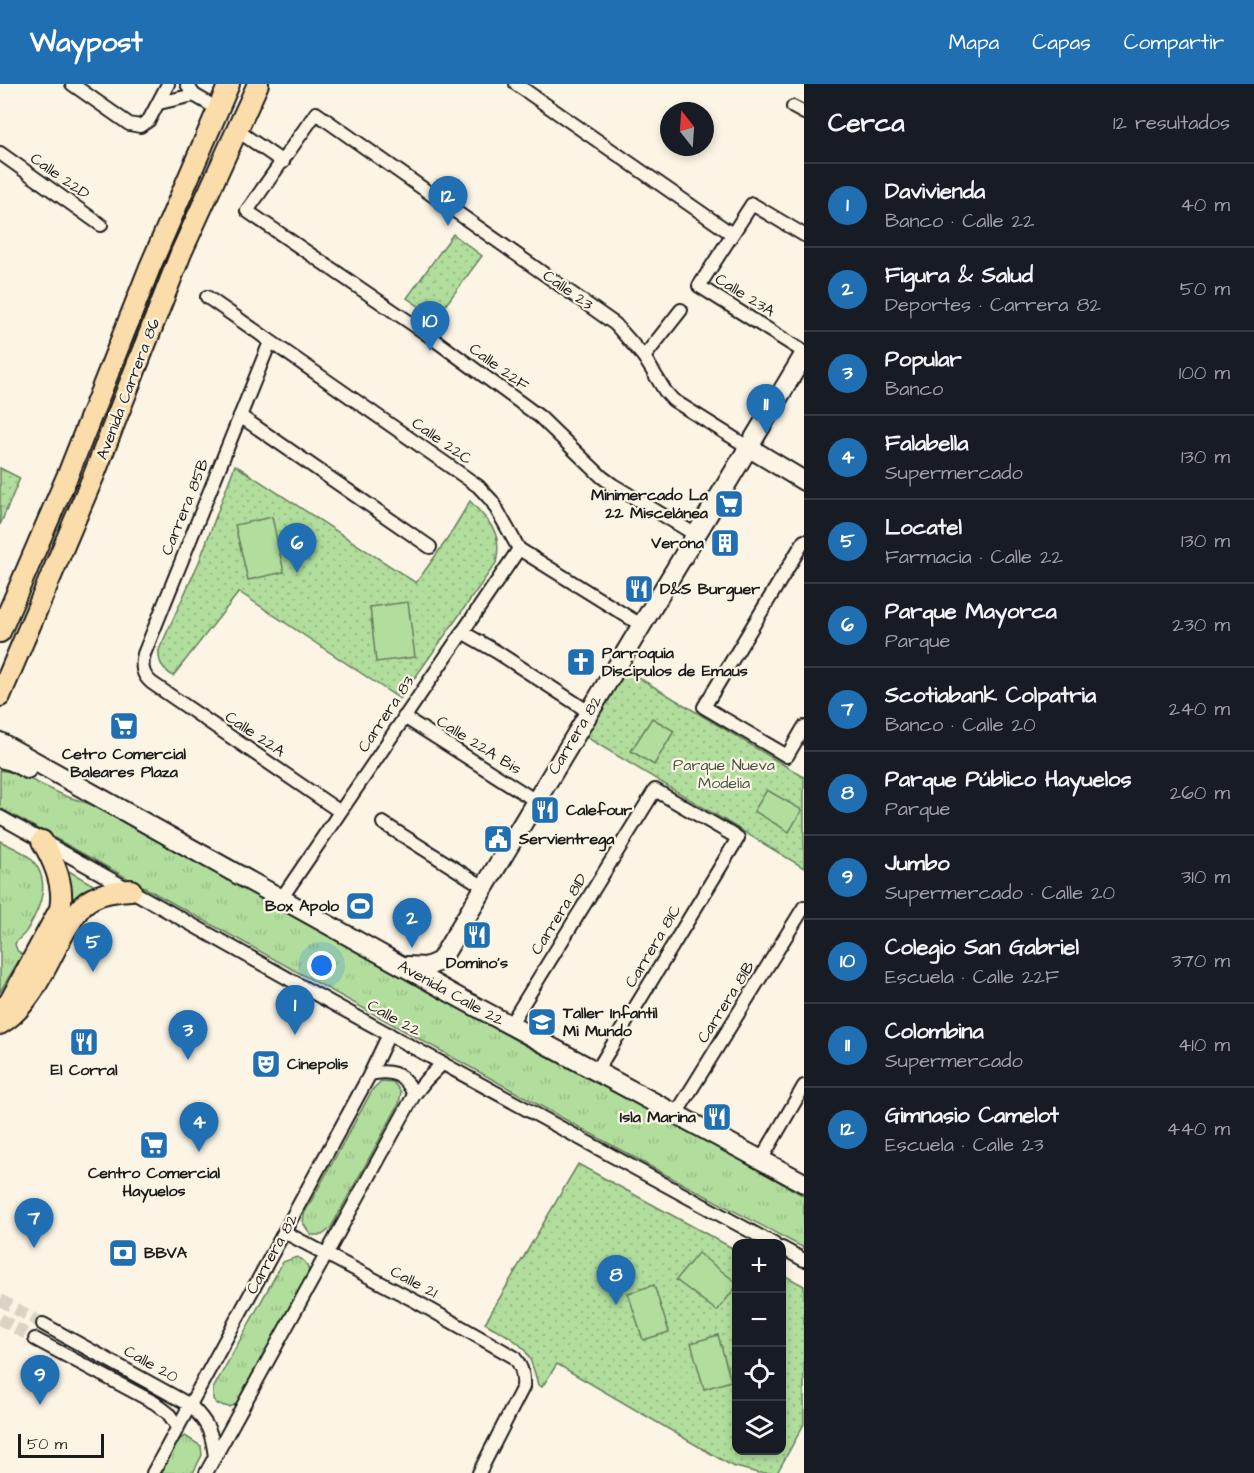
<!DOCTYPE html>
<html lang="es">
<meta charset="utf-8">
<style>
body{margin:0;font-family:"Architects Daughter",sans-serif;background:#20242c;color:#f1f3f6}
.controls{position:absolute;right:18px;bottom:18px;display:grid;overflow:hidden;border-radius:12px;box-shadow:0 3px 9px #0003}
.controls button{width:54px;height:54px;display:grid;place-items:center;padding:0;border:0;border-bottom:2px solid #363941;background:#171b24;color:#f1f3f6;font:30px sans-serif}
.compass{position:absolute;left:660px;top:18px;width:54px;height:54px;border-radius:50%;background:#171b24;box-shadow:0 3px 9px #0003;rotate:343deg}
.scale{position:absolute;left:18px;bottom:15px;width:86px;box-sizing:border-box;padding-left:6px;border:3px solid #1c1c1c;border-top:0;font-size:16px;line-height:21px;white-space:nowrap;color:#1c1c1c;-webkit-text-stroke:4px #fcf5e5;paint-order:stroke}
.you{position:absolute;left:322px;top:882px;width:21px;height:21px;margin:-15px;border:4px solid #fff;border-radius:50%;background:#1a73e8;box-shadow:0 0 0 9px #1a73e833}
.badge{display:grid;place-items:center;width:39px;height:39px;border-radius:50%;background:#1f6fb2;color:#fff;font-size:20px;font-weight:700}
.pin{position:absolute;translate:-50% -50px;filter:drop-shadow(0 2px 3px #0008)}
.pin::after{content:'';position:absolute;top:32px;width:21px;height:18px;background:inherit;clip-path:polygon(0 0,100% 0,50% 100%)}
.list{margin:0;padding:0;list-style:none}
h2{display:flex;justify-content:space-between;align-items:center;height:78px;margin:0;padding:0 24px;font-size:26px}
h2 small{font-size:20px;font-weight:400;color:#9ea1a6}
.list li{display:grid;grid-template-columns:39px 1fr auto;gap:18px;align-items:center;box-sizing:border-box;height:84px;padding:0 24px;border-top:2px solid #363941}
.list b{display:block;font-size:22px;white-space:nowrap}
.list p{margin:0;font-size:20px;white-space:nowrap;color:#9ea1a6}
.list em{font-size:20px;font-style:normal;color:#9ea1a6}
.icon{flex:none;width:33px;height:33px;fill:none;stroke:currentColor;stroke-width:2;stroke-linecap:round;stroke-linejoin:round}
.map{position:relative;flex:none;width:804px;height:1389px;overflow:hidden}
header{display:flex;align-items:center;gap:36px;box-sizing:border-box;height:84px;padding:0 30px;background:#1f6fb2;color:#fff}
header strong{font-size:28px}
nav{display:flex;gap:33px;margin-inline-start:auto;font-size:21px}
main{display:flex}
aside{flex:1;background:#171b24}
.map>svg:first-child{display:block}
.grass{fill:url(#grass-tufts);stroke:#667d5c;stroke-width:1.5}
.park{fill:url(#park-dots);stroke:#667d5c;stroke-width:1.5}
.pitch{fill:#b1de9d;stroke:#667d5c;stroke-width:1.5}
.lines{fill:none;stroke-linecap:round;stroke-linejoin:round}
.street-tunnel{stroke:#dad4c7;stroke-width:12;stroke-dasharray:12 6;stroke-linecap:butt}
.street-casing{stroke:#1c1c1c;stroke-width:16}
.secondary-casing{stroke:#1c1c1c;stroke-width:22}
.primary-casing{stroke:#1c1c1c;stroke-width:24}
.street{stroke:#fcf5e5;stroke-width:12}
.secondary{stroke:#fcf5e5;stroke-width:18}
.primary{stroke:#fbddab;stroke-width:20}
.labels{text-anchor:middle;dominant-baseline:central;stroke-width:4.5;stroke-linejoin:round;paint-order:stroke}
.street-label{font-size:16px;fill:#1c1c1c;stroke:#fcf5e5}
.poi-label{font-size:16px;font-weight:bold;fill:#1c1c1c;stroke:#fcf5e5;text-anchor:start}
.park-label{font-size:16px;fill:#495643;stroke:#fcf5e5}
</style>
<header>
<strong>Waypost</strong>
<nav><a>Mapa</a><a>Capas</a><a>Compartir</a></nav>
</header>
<main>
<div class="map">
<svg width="804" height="1389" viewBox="0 0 804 1389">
<defs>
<pattern id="grass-tufts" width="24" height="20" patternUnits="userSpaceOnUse" patternTransform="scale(1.5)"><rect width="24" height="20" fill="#b1de9d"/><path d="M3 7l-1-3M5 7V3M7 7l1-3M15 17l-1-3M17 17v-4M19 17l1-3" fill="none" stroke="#98be87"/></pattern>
<pattern id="park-dots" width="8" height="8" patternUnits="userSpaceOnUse" patternTransform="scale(1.5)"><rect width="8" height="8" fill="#b1de9d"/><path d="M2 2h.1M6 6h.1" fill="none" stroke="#98be87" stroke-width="1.8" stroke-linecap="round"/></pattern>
</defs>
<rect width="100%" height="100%" fill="#fcf5e5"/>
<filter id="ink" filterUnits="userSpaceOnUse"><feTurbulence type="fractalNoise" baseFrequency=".0167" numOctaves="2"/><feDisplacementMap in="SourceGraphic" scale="12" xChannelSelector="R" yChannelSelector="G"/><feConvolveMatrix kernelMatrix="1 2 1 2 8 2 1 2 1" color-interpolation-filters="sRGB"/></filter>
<g filter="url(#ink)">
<!-- grass -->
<g class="grass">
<polygon points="0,686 19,690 65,712 90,720 523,960 734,1072 804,1112 804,1164 655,1085 0,724"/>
<path d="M0 757C9 762 21 766 29 773 53 795 41 823 27 846 24 852 18 854 15 860L17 866 22 871 0 908Z"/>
<polygon points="67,786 95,802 84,809 65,831 69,800"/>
<polygon points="381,997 393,998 401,1008 399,1020 330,1145 322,1151 311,1151 303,1139 304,1130 373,1005"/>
<path d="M297 1173C307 1177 310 1184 309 1195L239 1319 229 1323 217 1320 213 1315V1305L283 1178Z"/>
<polygon points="185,1352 201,1362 202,1371 193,1389 160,1389 177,1357"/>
</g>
<!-- park -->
<g class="park">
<polygon points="453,150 482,172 436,234 407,214"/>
<path d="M235 381 416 499 446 457 470 417C490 438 503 449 496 479L400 615 239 508 173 592C163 585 158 579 159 566L199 478Z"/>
<polygon points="0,384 20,394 0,441"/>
<polygon points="626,586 804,693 804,784 586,653"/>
<path d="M578 1080 736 1166V1366H782V1190L804 1202V1340L777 1389H758L732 1382 557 1280 542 1303 538 1301C528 1259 521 1260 485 1239Z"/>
</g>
<!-- pitch -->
<g class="pitch">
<polygon points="272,433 284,488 248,496 235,441"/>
<polygon points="408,518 415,573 376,578 370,523"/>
<polygon points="652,634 674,647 654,681 631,667"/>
<polygon points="767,706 802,726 789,748 754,727"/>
<polygon points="698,1169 736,1198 736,1203 717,1227 676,1196"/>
<polygon points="654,1201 669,1248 643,1256 628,1209"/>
<polygon points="718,1251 731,1297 704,1305 691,1259"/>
</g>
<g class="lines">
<!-- street-tunnel -->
<g class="street-tunnel">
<polyline points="0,1216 43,1240"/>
<polyline points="0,1235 35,1255"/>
</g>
<!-- street casing -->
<g class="street-casing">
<g id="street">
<polyline points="72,0 129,40 140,42 149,36 168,0"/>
<polyline points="187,0 194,11 218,25"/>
<polyline points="516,0 732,150"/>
<polyline points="159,19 194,11"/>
<polyline points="793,23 804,29"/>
<polyline points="238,47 283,78"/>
<polyline points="0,69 101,141"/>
<polyline points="804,151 752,120 699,202 804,268"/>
<polyline points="207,213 478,402 492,417 519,465 641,541"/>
<path d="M270 258 144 570C141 582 142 591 152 599L339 727"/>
<polyline points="644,273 681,226"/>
<polyline points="240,332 430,463"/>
<polyline points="696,451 613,401 602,393 540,333 424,248 247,127 316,29 615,240 644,273 665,307 673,316 748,363"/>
<polyline points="804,457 704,623 787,672 804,643"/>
<polyline points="462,548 497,568 589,628"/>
<polyline points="404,633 536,717"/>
<polyline points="0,733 337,922 774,1160"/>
<polyline points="383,739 484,803"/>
<polyline points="281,815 519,465"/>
<polyline points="510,941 655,706 738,754 596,988"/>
<path d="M370 990C391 985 406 990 414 1011"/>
<polyline points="676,1030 804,823"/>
<polyline points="761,1076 804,1002"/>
<path d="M284 1148 417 1218 514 1273C522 1282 524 1291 523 1303L479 1389"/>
<polyline points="782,1164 804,1176"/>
<path d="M43 1240 190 1321C208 1339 212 1348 215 1373"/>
<polyline points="35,1255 155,1319 168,1329 178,1343"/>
<polyline points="153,1389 370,990 389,950"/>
<polyline points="206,1389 414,1011 426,996 443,979"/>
</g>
</g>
<!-- secondary casing -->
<g class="secondary-casing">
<g id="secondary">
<polyline points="748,363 804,397"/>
<polyline points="0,658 458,913 804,1099"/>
<polyline points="0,674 12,677 27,685"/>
<polyline points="407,882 426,883 440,877 804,271"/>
</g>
</g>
<!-- primary casing -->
<g class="primary-casing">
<g id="primary">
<polyline points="0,548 69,388 150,183 229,0"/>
<polyline points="0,612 94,391 181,169 258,0"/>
<path d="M1 925 9 919 60 825C65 801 54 777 42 757"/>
<path d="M0 940C32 921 47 879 65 847 71 838 76 828 83 821 96 809 115 807 131 806"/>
</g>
</g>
<!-- street -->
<use href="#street" class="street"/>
<!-- secondary -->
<use href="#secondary" class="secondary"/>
<!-- primary -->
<use href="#primary" class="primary"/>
</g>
</g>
<!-- icons -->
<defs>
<g id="supermarket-square" transform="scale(1.5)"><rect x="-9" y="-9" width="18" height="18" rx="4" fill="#1f6fb2" stroke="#fcf5e5"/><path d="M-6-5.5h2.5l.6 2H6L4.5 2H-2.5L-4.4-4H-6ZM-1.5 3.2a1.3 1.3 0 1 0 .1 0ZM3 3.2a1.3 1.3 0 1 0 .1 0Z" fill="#fff"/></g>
<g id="building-square" transform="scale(1.5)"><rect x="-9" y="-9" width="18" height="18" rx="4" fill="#1f6fb2" stroke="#fcf5e5"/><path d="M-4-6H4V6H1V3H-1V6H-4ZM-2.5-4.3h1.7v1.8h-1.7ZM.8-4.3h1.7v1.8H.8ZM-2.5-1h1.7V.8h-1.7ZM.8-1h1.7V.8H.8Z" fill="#fff"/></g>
<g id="restaurant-square" transform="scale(1.5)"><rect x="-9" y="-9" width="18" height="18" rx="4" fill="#1f6fb2" stroke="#fcf5e5"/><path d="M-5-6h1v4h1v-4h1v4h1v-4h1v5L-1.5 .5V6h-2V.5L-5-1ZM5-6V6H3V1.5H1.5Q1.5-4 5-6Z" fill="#fff"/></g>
<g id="church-square" transform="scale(1.5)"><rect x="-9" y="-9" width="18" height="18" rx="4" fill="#1f6fb2" stroke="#fcf5e5"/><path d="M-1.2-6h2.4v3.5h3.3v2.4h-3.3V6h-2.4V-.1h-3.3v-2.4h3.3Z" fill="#fff"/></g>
<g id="civic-square" transform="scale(1.5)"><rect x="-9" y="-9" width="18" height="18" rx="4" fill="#1f6fb2" stroke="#fcf5e5"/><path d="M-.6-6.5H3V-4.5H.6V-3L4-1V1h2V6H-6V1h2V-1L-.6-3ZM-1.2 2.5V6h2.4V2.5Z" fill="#fff"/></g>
<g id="stadium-square" transform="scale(1.5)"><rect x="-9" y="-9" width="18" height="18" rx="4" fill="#1f6fb2" stroke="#fcf5e5"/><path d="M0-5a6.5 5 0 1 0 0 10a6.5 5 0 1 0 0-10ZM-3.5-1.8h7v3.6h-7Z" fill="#fff"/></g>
<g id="school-square" transform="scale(1.5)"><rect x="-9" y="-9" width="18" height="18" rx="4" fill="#1f6fb2" stroke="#fcf5e5"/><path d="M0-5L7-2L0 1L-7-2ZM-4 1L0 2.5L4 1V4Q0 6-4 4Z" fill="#fff"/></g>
<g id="theatre-square" transform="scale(1.5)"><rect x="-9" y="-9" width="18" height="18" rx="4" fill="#1f6fb2" stroke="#fcf5e5"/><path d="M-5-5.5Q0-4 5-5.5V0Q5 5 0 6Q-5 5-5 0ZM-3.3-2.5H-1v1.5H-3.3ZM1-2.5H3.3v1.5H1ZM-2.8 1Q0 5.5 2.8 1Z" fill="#fff"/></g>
<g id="bank-square" transform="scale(1.5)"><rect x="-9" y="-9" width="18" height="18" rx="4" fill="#1f6fb2" stroke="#fcf5e5"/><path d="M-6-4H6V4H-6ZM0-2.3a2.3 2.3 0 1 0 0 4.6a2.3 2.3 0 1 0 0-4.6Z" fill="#fff"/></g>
</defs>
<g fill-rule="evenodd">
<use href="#supermarket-square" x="729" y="420"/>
<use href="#building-square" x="725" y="459"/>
<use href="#restaurant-square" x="639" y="505"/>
<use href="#church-square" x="581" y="578"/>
<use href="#supermarket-square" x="124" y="642"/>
<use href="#restaurant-square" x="545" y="726"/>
<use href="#civic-square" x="498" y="755"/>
<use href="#stadium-square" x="360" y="822"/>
<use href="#restaurant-square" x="477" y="851"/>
<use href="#school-square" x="542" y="938"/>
<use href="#restaurant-square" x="84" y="958"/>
<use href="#theatre-square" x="266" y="980"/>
<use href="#restaurant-square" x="717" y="1033"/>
<use href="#supermarket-square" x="154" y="1061"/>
<use href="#bank-square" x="123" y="1169"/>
</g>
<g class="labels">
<!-- street labels -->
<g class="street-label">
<text transform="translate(60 92) rotate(35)">Calle 22D</text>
<text transform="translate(568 206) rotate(35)">Calle 23</text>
<text transform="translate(745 211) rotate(32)">Calle 23A</text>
<text transform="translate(499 283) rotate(36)">Calle 22F</text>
<text transform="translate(128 305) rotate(-69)">Avenida Carrera 86</text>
<text transform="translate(442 357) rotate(35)">Calle 22C</text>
<text transform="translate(185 423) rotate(-68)">Carrera 85B</text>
<text transform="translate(386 630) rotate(-56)">Carrera 83</text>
<text transform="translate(255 650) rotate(34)">Calle 22A</text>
<text transform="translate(575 651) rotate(-59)">Carrera 82</text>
<text transform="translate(479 661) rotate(32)">Calle 22A Bis</text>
<text transform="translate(559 830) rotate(-58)">Carrera 81D</text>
<text transform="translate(653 862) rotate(-59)">Carrera 81C</text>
<text transform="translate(451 909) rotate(29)">Avenida Calle 22</text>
<text transform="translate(726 918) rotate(-58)">Carrera 81B</text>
<text transform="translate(394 934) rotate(29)">Calle 22</text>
<text transform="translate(272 1170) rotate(-61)">Carrera 82</text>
<text transform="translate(414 1198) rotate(28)">Calle 21</text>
<text transform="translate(151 1280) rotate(29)">Calle 20</text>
</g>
<!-- poi labels -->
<g class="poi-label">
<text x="708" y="411" text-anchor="end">Minimercado La<tspan x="708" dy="18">22 Miscelánea</tspan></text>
<text x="704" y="459" text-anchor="end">Verona</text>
<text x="660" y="505">D&amp;S Burguer</text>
<text x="602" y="569">Parroquia<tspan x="602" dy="18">Discipulos de Emaus</tspan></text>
<text x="124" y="670" text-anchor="middle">Cetro Comercial<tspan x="124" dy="18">Baleares Plaza</tspan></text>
<text x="566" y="726">Calefour</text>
<text x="519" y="755">Servientrega</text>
<text x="339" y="822" text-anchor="end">Box Apolo</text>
<text x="477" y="879" text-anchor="middle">Domino's</text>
<text x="563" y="929">Taller Infantil<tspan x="563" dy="18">Mi Mundo</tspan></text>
<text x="287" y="980">Cinepolis</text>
<text x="84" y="986" text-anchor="middle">El Corral</text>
<text x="696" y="1033" text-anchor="end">Isla Marina</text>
<text x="154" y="1089" text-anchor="middle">Centro Comercial<tspan x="154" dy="18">Hayuelos</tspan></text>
<text x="144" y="1169">BBVA</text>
</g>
<!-- park labels -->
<g class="park-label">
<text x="724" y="681">Parque Nueva<tspan x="724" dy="18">Modelia</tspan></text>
</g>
</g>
</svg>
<div class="controls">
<button>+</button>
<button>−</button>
<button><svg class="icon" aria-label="locate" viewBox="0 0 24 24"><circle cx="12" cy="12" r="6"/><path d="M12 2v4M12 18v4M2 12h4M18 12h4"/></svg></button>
<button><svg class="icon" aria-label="layers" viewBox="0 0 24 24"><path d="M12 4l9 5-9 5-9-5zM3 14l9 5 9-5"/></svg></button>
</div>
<svg class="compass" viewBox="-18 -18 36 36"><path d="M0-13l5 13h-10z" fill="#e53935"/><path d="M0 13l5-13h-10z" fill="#9ea1a6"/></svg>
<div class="scale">50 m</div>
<div class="you"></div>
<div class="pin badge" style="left:295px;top:951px">1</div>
<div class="pin badge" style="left:412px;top:864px">2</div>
<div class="pin badge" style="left:188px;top:976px">3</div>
<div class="pin badge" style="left:199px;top:1068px">4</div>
<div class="pin badge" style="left:93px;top:888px">5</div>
<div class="pin badge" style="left:297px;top:489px">6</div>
<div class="pin badge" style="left:34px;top:1164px">7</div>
<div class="pin badge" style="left:616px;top:1221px">8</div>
<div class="pin badge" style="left:40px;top:1321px">9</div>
<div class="pin badge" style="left:430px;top:267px">10</div>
<div class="pin badge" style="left:766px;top:350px">11</div>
<div class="pin badge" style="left:448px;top:142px">12</div>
</div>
<aside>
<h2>Cerca<small>12 resultados</small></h2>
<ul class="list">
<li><span class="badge">1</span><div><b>Davivienda</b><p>Banco · Calle 22</p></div><em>40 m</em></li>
<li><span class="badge">2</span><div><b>Figura &amp; Salud</b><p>Deportes · Carrera 82</p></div><em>50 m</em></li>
<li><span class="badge">3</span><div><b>Popular</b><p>Banco</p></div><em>100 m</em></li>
<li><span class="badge">4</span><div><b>Falabella</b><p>Supermercado</p></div><em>130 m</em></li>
<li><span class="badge">5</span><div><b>Locatel</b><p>Farmacia · Calle 22</p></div><em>130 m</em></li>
<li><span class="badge">6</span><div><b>Parque Mayorca</b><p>Parque</p></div><em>230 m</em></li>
<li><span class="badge">7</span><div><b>Scotiabank Colpatria</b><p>Banco · Calle 20</p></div><em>240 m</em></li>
<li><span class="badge">8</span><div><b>Parque Público Hayuelos</b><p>Parque</p></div><em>260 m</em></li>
<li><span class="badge">9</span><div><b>Jumbo</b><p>Supermercado · Calle 20</p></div><em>310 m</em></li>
<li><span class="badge">10</span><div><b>Colegio San Gabriel</b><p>Escuela · Calle 22F</p></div><em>370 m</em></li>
<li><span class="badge">11</span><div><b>Colombina</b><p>Supermercado</p></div><em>410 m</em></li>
<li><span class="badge">12</span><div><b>Gimnasio Camelot</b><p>Escuela · Calle 23</p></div><em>440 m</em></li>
</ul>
</aside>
</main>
